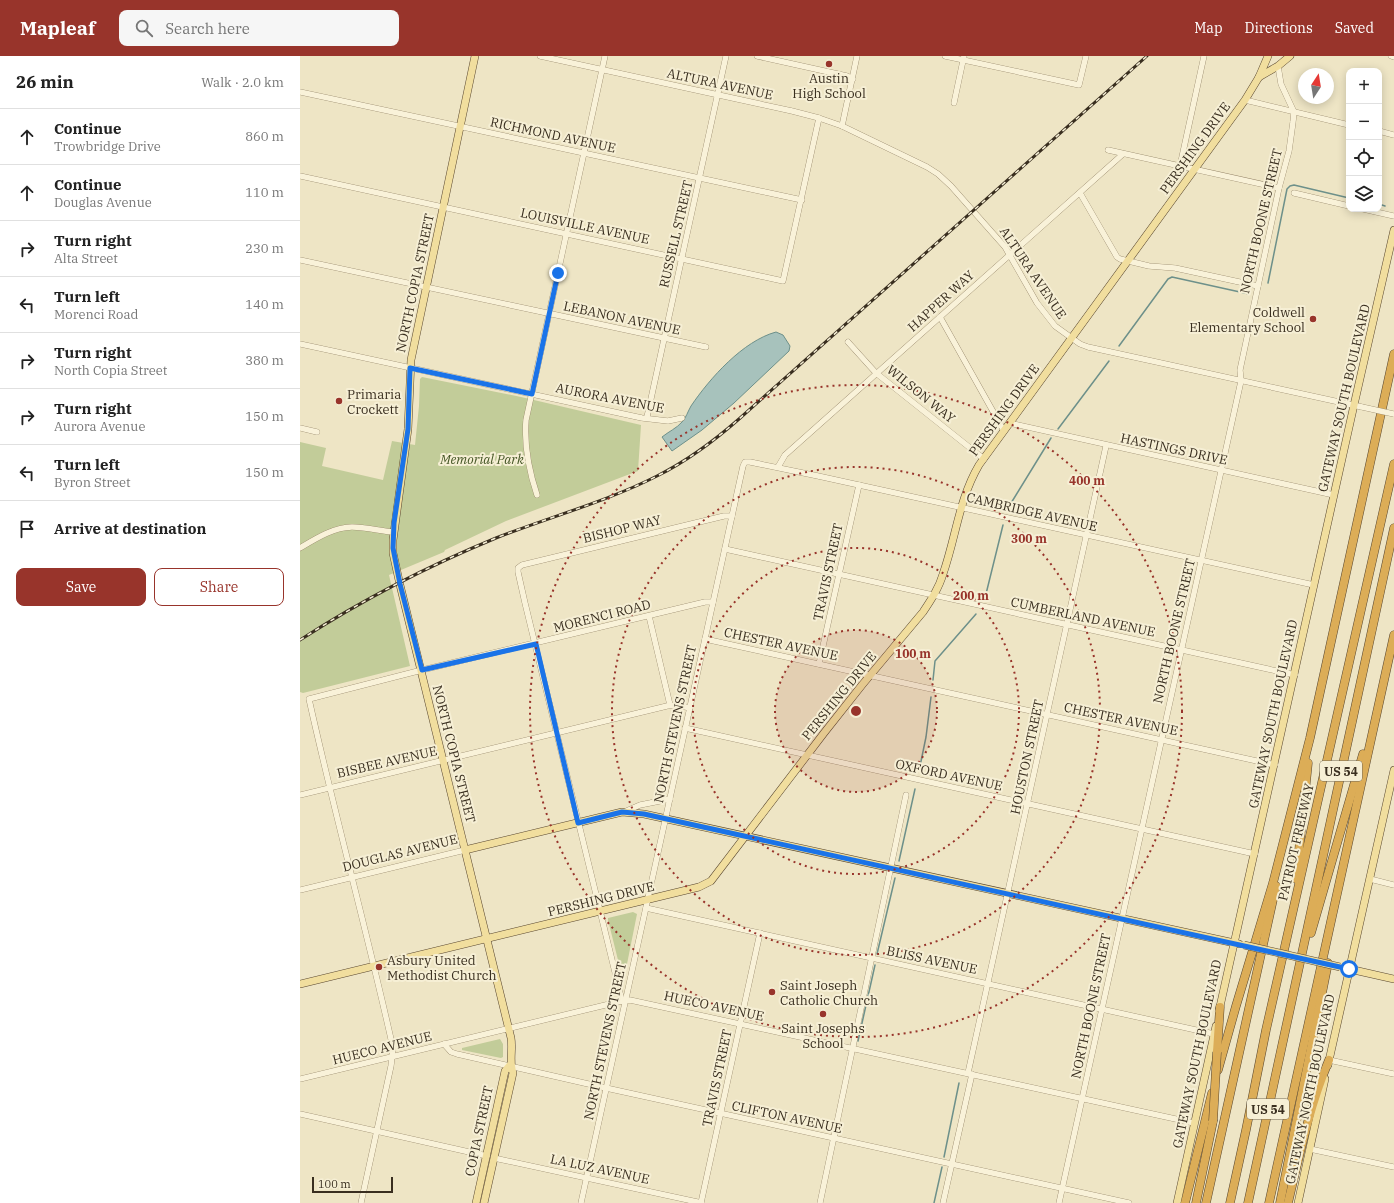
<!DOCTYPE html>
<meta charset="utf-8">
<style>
body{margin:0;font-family:"IBM Plex Serif",serif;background:#f6f6f6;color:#222}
.controls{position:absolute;right:12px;top:12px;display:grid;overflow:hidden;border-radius:8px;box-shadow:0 2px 10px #0003}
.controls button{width:36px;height:36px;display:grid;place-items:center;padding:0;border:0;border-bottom:1px solid #e0e0e0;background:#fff;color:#222;font:20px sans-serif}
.compass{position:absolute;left:998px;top:12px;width:36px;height:36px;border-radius:50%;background:#fff;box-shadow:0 2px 10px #0003;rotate:12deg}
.scale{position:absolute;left:12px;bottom:10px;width:81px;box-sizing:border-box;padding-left:4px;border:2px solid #392e1f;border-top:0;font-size:11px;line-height:14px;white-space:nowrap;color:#392e1f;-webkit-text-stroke:3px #f6efd5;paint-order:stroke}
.stop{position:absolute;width:12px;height:12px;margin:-9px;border:3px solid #1a73e8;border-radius:50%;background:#fff}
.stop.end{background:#1a73e8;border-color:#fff;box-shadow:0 1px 4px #0008}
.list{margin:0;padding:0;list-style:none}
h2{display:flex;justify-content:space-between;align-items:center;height:52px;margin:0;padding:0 16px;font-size:17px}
h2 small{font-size:13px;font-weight:400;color:#767676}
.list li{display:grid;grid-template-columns:26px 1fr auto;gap:12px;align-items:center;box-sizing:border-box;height:56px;padding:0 16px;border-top:1px solid #e0e0e0}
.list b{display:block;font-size:15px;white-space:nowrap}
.list p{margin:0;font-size:13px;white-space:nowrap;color:#767676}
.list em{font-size:13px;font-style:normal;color:#767676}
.actions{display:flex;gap:8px;padding:12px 16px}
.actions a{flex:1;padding:9px 0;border:1px solid #98342b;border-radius:8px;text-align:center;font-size:14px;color:#98342b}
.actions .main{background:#98342b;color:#fff}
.icon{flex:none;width:22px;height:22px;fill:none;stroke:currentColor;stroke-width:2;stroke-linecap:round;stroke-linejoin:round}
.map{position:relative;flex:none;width:1094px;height:1147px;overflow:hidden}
header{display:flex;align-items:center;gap:24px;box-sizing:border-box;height:56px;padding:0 20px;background:#98342b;color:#fff}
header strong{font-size:19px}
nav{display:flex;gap:22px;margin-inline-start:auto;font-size:14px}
.search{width:280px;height:36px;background:#f6f6f6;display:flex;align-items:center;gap:10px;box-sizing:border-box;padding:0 14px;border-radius:8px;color:#767676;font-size:15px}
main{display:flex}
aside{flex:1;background:#fff}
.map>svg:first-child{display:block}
.green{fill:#c2cc99}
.water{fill:#a7c2bc;stroke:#6d908a}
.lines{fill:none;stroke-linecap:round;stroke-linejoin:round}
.stream{stroke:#6d908a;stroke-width:1.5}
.minor-casing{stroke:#89785b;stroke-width:6}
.major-casing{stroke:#57452f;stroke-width:8}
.highway-casing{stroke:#57452f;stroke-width:9}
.minor{stroke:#f9f2d9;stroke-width:5.5}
.major{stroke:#f1de9e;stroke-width:7}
.highway{stroke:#dcad57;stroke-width:8}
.rail-casing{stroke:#392e1f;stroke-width:3}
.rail{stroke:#f6efd5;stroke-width:1.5;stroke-dasharray:4.5;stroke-linecap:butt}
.minor-bridge-casing{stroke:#89785b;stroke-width:6;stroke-linecap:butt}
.major-bridge-casing{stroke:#57452f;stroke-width:8;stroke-linecap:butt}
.highway-bridge-casing{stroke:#57452f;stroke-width:9;stroke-linecap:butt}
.minor-bridge{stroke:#f9f2d9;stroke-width:5.5}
.major-bridge{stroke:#f1de9e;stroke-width:7}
.highway-bridge{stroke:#dcad57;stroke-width:8}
.route{stroke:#1a73e8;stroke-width:5}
.ring{fill:none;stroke:#98342b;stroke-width:2;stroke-dasharray:2 4}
.poi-dot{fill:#98342b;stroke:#f6efd5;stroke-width:1.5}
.labels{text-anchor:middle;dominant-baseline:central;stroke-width:4;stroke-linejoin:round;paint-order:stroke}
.shield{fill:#f6efd5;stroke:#726856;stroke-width:1}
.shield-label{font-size:12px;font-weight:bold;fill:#392e1f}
.poi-label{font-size:13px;fill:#392e1f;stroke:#f6efd5;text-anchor:start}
.street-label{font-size:13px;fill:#392e1f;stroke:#f6efd5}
.park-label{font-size:13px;font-style:italic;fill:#455626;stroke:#f6efd5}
.centre{fill:#98342b;stroke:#f6efd5;stroke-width:2}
.ring-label{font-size:12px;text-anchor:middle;font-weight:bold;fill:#98342b;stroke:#f6efd5;stroke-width:4;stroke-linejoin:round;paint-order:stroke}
</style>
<header>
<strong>Mapleaf</strong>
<div class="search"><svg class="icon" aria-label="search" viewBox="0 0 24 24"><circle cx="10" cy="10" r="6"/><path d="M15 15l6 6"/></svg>Search here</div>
<nav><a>Map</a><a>Directions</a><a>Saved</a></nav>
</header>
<main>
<aside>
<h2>26 min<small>Walk · 2.0 km</small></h2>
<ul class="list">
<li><svg class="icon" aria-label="ahead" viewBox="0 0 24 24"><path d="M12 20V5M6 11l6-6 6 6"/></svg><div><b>Continue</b><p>Trowbridge Drive</p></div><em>860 m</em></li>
<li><svg class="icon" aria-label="ahead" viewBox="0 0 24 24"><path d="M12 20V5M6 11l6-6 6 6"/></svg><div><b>Continue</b><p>Douglas Avenue</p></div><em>110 m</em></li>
<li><svg class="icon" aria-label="right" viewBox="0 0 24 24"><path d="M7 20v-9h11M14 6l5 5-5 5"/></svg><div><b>Turn right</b><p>Alta Street</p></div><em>230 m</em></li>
<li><svg class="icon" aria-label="left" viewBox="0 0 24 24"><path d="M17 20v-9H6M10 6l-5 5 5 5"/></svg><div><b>Turn left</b><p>Morenci Road</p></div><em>140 m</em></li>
<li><svg class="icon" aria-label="right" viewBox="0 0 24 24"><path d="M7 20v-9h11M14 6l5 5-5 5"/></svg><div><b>Turn right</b><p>North Copia Street</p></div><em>380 m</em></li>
<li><svg class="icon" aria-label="right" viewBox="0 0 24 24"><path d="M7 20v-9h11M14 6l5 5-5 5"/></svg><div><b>Turn right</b><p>Aurora Avenue</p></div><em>150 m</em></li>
<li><svg class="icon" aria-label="left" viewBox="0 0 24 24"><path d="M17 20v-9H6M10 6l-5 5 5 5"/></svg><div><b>Turn left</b><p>Byron Street</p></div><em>150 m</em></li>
<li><svg class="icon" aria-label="arrive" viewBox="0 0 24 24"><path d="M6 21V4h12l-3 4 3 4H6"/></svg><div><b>Arrive at destination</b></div></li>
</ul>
<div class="actions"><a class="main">Save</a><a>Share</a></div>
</aside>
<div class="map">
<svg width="1094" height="1147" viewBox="0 0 1094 1147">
<rect width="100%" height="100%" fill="#eee5c5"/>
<!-- green -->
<g class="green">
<polygon points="122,321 221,341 341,369 338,415 206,465 145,494 144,496 89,519 110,610 3,637 0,636 0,386 26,392 22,410 83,424 92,385 115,389 119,350 120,323"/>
<polygon points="333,856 337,858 326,913 320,912 308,864 308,862"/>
<polygon points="200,983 203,988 203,1001 201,1002 162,994 162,992"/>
</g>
<!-- water -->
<path class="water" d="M476 276 483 279 490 290 489 295 434 347 402 374 372 395 362 381C368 376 377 372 382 366 386 362 388 355 391 350 410 322 443 285 476 276Z"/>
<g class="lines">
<!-- stream -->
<g class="stream">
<polyline points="1079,148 1085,150"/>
<polyline points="968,227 987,133 990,130 994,129 1049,142"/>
<polyline points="819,290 868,223 872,221 949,238"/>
<polyline points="758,373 809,305"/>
<polyline points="708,452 751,382"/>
<polyline points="685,542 703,469"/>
<polyline points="633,624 635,605 676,558"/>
<polyline points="619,715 626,681 631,641"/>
<polyline points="599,805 615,733"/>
<polyline points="577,898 595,822"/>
<polyline points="558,985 575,909"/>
<polyline points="644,1101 659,1027"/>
<polyline points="634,1147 642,1111"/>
</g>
<!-- minor casing -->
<g class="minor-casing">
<g id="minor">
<polyline points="240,0 492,55 519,62 542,70 627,111 638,118 651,130 705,191 737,247 755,270 780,288 788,291 1062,351"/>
<polyline points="457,0 547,20 553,23"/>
<polyline points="645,0 779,29 786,0"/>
<polyline points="1091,0 1094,1"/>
<polyline points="0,36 502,144"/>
<polyline points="945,44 1049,69"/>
<polyline points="654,47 664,0"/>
<polyline points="542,70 557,0"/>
<polyline points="1079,75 1094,79"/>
<polyline points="808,94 979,132"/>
<polyline points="880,110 904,0"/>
<polyline points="0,120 483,225 519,62"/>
<polyline points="780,137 817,201 820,203 849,210 875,212 958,230"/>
<polyline points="994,137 1049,150"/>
<polyline points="1063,153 1094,160"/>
<polyline points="0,204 406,291"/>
<polyline points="640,261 704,375"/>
<polyline points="548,286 576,317 684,403"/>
<polyline points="0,288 342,362 368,365 382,362"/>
<polyline points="347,361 426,0"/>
<polyline points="709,367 1034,439"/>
<polyline points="0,372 17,376"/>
<polyline points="478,411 485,399 823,98"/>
<path d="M237 439C229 415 224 390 226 364L305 0"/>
<path d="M0 492C15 483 34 471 52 471 66 471 80 475 93 476"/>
<polyline points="425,493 995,619"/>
<polyline points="349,560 370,649"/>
<polyline points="405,583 975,709"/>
<polyline points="519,608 559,429"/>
<polyline points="385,672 955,798"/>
<polyline points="0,739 367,650 377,649 390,652"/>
<polyline points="324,756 340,749 370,743"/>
<polyline points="1070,823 1094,829"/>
<polyline points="0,834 165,794"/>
<polyline points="346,852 914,978"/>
<polyline points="322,945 225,547 218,516 218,512 222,509 424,460 432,460"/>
<polyline points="144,988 151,996 157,998 306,1032 829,1147"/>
<polyline points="1029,1004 1094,1018"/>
<polyline points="668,1017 806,390"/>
<polyline points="0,1023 322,945 330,944 894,1067"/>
<polyline points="0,1058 187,1100"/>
<polyline points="1010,1093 1094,1111"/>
<polyline points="194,1102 402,1147"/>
<path d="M61 1147 91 1010 93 992C67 875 35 760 9 643L122 614 405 546H413"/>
<polyline points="281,1147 443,410 445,406 450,406 518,420 1014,529"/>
<polyline points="401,1147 460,877"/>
<polyline points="520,1147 606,739"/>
<polyline points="643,1147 672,1018"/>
<polyline points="759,1147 941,325 940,314 979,132 989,95 993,66 994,56 981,28 978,10"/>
</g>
</g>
<!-- major casing -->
<g class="major-casing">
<g id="major">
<path d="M175 0 111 304 108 373 93 484V497L100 529 211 982C213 993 209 1006 213 1017L184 1147"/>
<polyline points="959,21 978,10 990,0"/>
<polyline points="165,794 322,756 344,758 939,888"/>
<polyline points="1045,912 1094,923"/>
<path d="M0 928 399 831 411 825 524 677 562 629 623 556C631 544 639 532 643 518 656 481 659 443 679 409L945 44 959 21 968 0"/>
<polyline points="919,955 1054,349 1094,174"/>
<polyline points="1028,1009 1094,714"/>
<polyline points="176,1147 205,1015 210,1009"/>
<polyline points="877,1147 916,970"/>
<polyline points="998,1147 1025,1023"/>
</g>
</g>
<!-- highway casing -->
<g class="highway-casing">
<g id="highway">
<polyline points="996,823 1008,707"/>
<polyline points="1011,877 1063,698"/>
<polyline points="917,996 920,951"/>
<polyline points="918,1014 936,950 973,827 1010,682 1094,298"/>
<polyline points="885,1147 912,1037"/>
<polyline points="896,1147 913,1065"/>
<polyline points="906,1147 976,830"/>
<polyline points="930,1147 946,1074 966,974 1094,408"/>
<polyline points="948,1147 1094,472"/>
<polyline points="969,1147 1094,579"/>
<polyline points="980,1147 1028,907"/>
<path d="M988 1147C999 1100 1010 1049 1029 1004"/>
</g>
</g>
<!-- minor -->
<use href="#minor" class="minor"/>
<!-- major -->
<use href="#major" class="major"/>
<!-- highway -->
<use href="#highway" class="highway"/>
<!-- rail casing -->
<g class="rail-casing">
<path id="rail" d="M0 584C62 544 128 510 196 482 249 461 306 446 357 420 387 405 414 385 439 363L847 0"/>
</g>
<!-- rail -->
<use href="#rail" class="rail"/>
<!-- minor-bridge casing -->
<g class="minor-bridge-casing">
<polyline id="minor-bridge" points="1062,351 1094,358"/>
</g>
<!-- major-bridge casing -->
<g class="major-bridge-casing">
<polyline id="major-bridge" points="944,889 1040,911"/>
</g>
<!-- highway-bridge casing -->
<g class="highway-bridge-casing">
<polyline id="highway-bridge" points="913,1065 917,996"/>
</g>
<!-- minor-bridge -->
<use href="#minor-bridge" class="minor-bridge"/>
<!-- major-bridge -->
<use href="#major-bridge" class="major-bridge"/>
<!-- highway-bridge -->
<use href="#highway-bridge" class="highway-bridge"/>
</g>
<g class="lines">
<!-- route -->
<polyline class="route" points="258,217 232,338 110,312 108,373 94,467 93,492 100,528 122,614 236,588 278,767 322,756 344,758 1049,913"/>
</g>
<!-- distance rings -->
<circle cx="556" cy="655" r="81" fill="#98342b" fill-opacity=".12"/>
<g class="ring">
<circle cx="556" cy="655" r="81"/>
<circle cx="556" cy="655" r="163"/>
<circle cx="556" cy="655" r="244"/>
<circle cx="556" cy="655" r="326"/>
</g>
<!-- markers -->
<g class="poi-dot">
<circle cx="529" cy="8" r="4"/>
<circle cx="1013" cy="263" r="4"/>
<circle cx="39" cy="345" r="4"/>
<circle cx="79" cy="911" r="4"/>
<circle cx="472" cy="936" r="4"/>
<circle cx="523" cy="958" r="4"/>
</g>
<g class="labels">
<!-- shield labels -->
<g class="shield">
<rect x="1020" y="705" width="42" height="20" rx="3"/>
<rect x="947" y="1043" width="42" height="20" rx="3"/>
</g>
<g class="shield-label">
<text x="1041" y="715">US 54</text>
<text x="968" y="1053">US 54</text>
</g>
<!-- poi labels -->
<g class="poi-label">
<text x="529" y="22" text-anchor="middle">Austin<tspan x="529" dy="15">High School</tspan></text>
<text x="1005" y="256" text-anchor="end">Coldwell<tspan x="1005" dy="15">Elementary School</tspan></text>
<text x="47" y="338">Primaria<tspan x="47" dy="15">Crockett</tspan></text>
<text x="87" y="904">Asbury United<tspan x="87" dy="15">Methodist Church</tspan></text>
<text x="480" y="929">Saint Joseph<tspan x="480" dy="15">Catholic Church</tspan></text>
<text x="523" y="972" text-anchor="middle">Saint Josephs<tspan x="523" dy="15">School</tspan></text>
</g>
<!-- street labels -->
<g class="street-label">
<text transform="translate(420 28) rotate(12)">ALTURA AVENUE</text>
<text transform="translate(253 79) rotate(12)">RICHMOND AVENUE</text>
<text transform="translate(895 92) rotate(-54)">PERSHING DRIVE</text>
<text transform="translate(961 165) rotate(-77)">NORTH BOONE STREET</text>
<text transform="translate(285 170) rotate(12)">LOUISVILLE AVENUE</text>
<text transform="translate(376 178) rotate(-77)">RUSSELL STREET</text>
<text transform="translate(733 217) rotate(56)">ALTURA AVENUE</text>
<text transform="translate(115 227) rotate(-78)">NORTH COPIA STREET</text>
<text transform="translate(641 245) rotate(-42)">HAPPER WAY</text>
<text transform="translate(322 262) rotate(12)">LEBANON AVENUE</text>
<text transform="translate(621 338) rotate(39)">WILSON WAY</text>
<text transform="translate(310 342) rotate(11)">AURORA AVENUE</text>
<text transform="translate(1044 342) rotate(-77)">GATEWAY SOUTH BOULEVARD</text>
<text transform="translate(704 354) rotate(-54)">PERSHING DRIVE</text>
<text transform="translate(874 393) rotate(12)">HASTINGS DRIVE</text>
<text transform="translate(732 456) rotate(13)">CAMBRIDGE AVENUE</text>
<text transform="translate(322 473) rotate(-14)">BISHOP WAY</text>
<text transform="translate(528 516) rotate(-78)">TRAVIS STREET</text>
<text transform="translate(302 560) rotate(-14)">MORENCI ROAD</text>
<text transform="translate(783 561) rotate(12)">CUMBERLAND AVENUE</text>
<text transform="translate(874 575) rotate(-77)">NORTH BOONE STREET</text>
<text transform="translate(481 588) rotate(12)">CHESTER AVENUE</text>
<text transform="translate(539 640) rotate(-51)">PERSHING DRIVE</text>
<text transform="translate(973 658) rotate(-78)">GATEWAY SOUTH BOULEVARD</text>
<text transform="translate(821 663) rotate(12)">CHESTER AVENUE</text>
<text transform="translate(375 668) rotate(-78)">NORTH STEVENS STREET</text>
<text transform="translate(154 698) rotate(76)">NORTH COPIA STREET</text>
<text transform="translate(727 701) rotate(-78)">HOUSTON STREET</text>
<text transform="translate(87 706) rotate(-13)">BISBEE AVENUE</text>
<text transform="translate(649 719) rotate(12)">OXFORD AVENUE</text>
<text transform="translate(996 786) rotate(-77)">PATRIOT FREEWAY</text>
<text transform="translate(100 797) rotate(-14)">DOUGLAS AVENUE</text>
<text transform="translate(301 843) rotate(-14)">PERSHING DRIVE</text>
<text transform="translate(632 904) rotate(12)">BLISS AVENUE</text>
<text transform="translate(414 950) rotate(12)">HUECO AVENUE</text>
<text transform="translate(791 950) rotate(-78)">NORTH BOONE STREET</text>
<text transform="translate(305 985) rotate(-78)">NORTH STEVENS STREET</text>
<text transform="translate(82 992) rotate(-14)">HUECO AVENUE</text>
<text transform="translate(897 998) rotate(-78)">GATEWAY SOUTH BOULEVARD</text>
<text transform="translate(417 1022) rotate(-78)">TRAVIS STREET</text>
<text transform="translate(1010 1033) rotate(-78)">GATEWAY NORTH BOULEVARD</text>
<text transform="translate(487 1061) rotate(12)">CLIFTON AVENUE</text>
<text transform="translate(179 1075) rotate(-78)">COPIA STREET</text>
<text transform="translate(300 1113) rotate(12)">LA LUZ AVENUE</text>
</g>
<!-- park labels -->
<g class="park-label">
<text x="182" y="403">Memorial Park</text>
</g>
</g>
<circle cx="556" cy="655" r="6" class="centre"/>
<g class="ring-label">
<text x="787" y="429">400 m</text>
<text x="729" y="487">300 m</text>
<text x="671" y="544">200 m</text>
<text x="613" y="602">100 m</text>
</g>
</svg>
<div class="controls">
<button>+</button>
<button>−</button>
<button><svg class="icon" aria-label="locate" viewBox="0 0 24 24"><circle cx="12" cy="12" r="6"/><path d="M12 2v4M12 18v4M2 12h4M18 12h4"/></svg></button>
<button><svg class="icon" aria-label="layers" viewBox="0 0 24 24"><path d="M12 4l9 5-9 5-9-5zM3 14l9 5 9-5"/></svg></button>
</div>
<svg class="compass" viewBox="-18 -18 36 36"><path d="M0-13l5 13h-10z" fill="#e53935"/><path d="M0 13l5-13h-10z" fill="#767676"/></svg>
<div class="scale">100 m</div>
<div class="stop" style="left:1049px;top:913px"></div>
<div class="stop end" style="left:258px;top:217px"></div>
</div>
</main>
